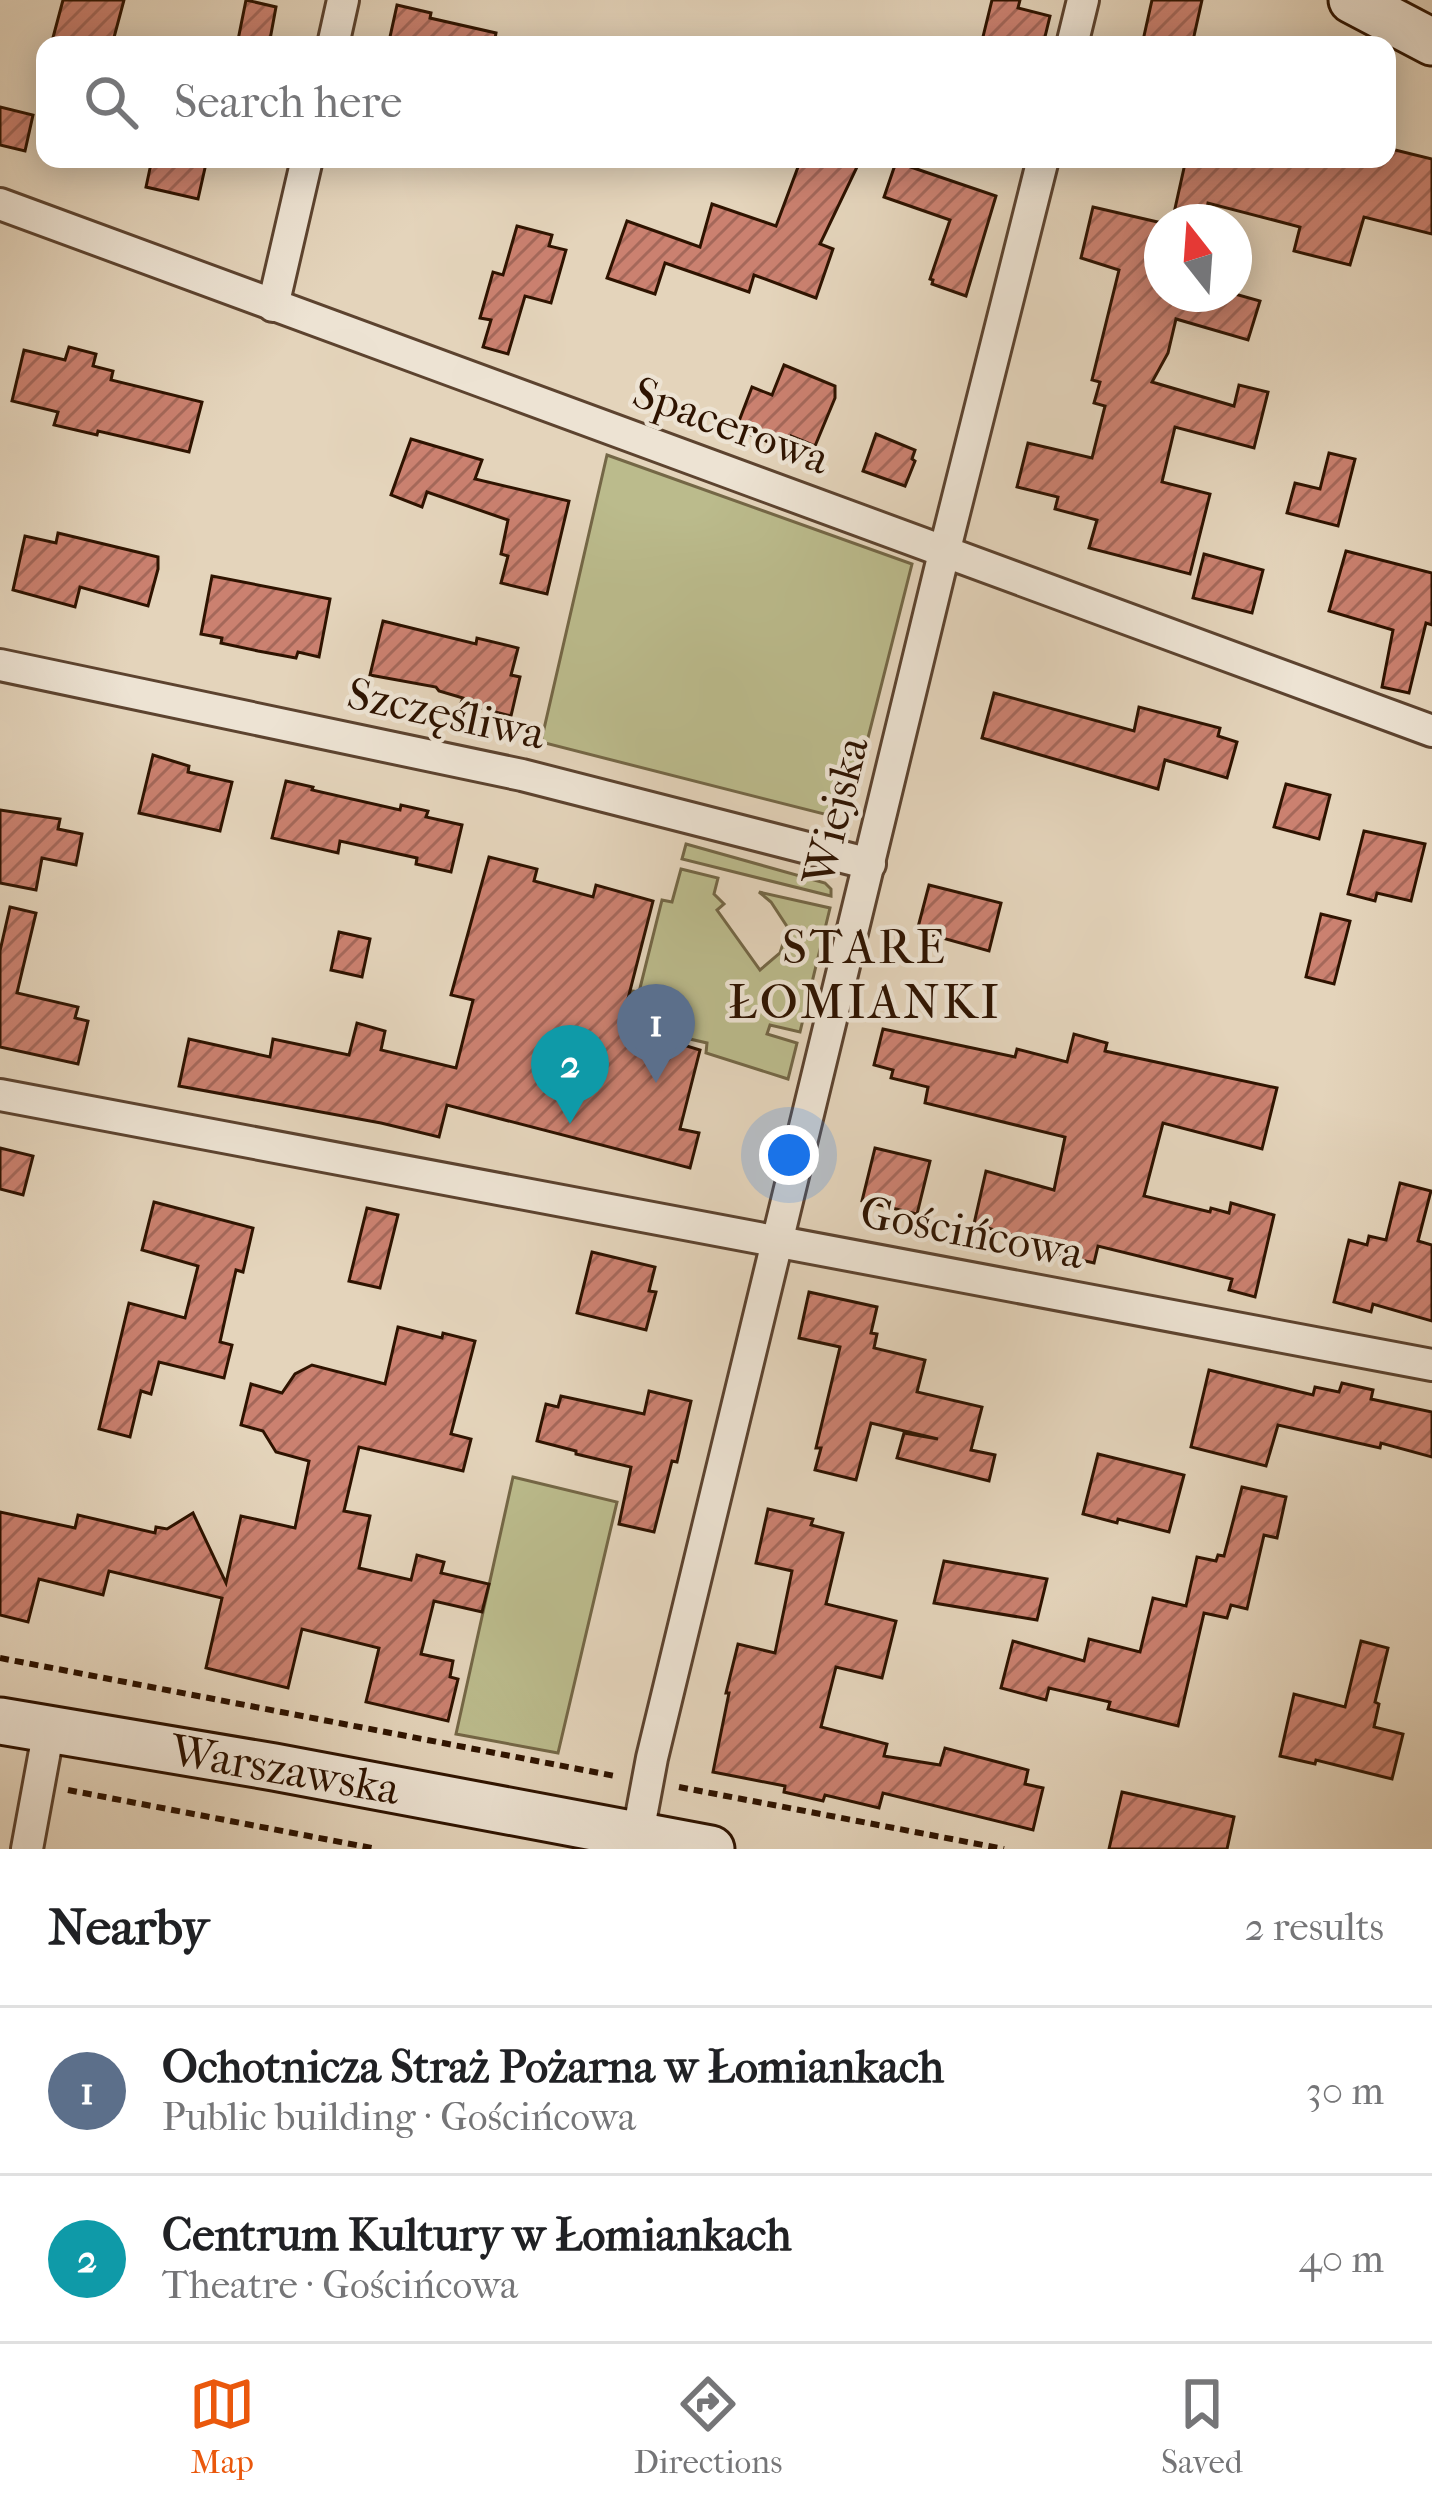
<!DOCTYPE html>
<meta charset="utf-8">
<style>
body{margin:0;font-family:"IM FELL French Canon",serif;background:#f6f6f6;color:#202124}
.compass{position:absolute;left:1144px;top:204px;width:108px;height:108px;border-radius:50%;background:#fff;box-shadow:0 6px 30px #0003;rotate:343deg}
.you{position:absolute;left:789px;top:1155px;width:42px;height:42px;margin:-30px;border:9px solid #fff;border-radius:50%;background:#1a73e8;box-shadow:0 0 0 18px #1a73e833}
.badge{display:grid;place-items:center;width:78px;height:78px;border-radius:50%;background:#ea580c;color:#fff;font-size:39px;font-weight:700}
.pin{position:absolute;translate:-50% -99px;filter:drop-shadow(0 3px 6px #0008)}
.pin::after{content:'';position:absolute;top:63px;width:42px;height:36px;background:inherit;clip-path:polygon(0 0,100% 0,50% 100%)}
.list{margin:0;padding:0;list-style:none}
h2{display:flex;justify-content:space-between;align-items:center;height:156px;margin:0;padding:0 48px;font-size:51px}
h2 small{font-size:39px;font-weight:400;color:#757577}
.list li{display:grid;grid-template-columns:78px 1fr auto;gap:36px;align-items:center;box-sizing:border-box;height:168px;padding:0 48px;border-top:3px solid #e0e0e0}
.list b{display:block;font-size:45px;white-space:nowrap}
.list p{margin:0;font-size:39px;white-space:nowrap;color:#757577}
.list em{font-size:39px;font-style:normal;color:#757577}
.icon{flex:none;width:66px;height:66px;fill:none;stroke:currentColor;stroke-width:2;stroke-linecap:round;stroke-linejoin:round}
.map{position:relative;flex:none;width:1432px;height:1849px;overflow:hidden}
.search{position:absolute;background:#fff;box-shadow:0 6px 30px #0003;left:36px;right:36px;top:36px;height:132px;display:flex;align-items:center;gap:30px;box-sizing:border-box;padding:0 42px;border-radius:24px;color:#757577;font-size:45px}
.sheet{height:492px;background:#fff}
nav{display:flex;justify-content:space-around;align-items:center;box-sizing:border-box;height:168px;border-top:3px solid #e0e0e0;background:#fff;font-size:33px;color:#757577}
nav a{display:grid;justify-items:center;gap:6px}
nav .on{color:#ea580c}
.map>svg:first-child{display:block}
.grass{fill:#bbbb8c;stroke:#746746;stroke-width:3}
.building{fill:url(#building-hatch);stroke:#2e1300;stroke-width:3}
.lines{fill:none;stroke-linecap:round;stroke-linejoin:round}
.street-casing{stroke:#5c432f;stroke-width:36}
.secondary-casing{stroke:#2e1300;stroke-width:51}
.path{stroke:#2e1300;stroke-width:6;stroke-dasharray:9 6;stroke-linecap:butt}
.street{stroke:#ede3d3;stroke-width:30}
.secondary{stroke:#ede3d3;stroke-width:45}
.labels{text-anchor:middle;dominant-baseline:central;stroke-width:9;stroke-linejoin:round;paint-order:stroke}
.street-label{font-size:45px;fill:#2e1300;stroke:#ede3d3}
.neighbourhood-label{font-size:48px;letter-spacing:3px;fill:#2e1300;stroke:#ede3d3}
</style>
<div class="map">
<svg width="1432" height="1849" viewBox="0 0 1432 1849">
<defs>
<pattern id="building-hatch" width="6" height="6" patternUnits="userSpaceOnUse" patternTransform="scale(3)"><rect width="6" height="6" fill="#cb8170"/><path d="M-1 1l2-2M0 6l6-6M5 7l2-2" fill="none" stroke="#a5685a"/></pattern>
</defs>
<rect width="100%" height="100%" fill="#e4d4bb"/>
<filter id="stains"><feTurbulence type="fractalNoise" baseFrequency=".00167" numOctaves="4"/><feColorMatrix values="0 0 0 0 .2 0 0 0 0 .09 0 0 0 0 .02 0 0 0 .5 -.17"/></filter>
<radialGradient id="worn" r=".72"><stop offset=".6" stop-color="#630" stop-opacity="0"/><stop offset="1" stop-color="#630" stop-opacity=".3"/></radialGradient>
<!-- grass -->
<g class="grass">
<polygon points="607,455 912,564 852,801 824,814 541,742"/>
<polygon points="686,844 825,883 831,889 831,896 682,859"/>
<polygon points="681,869 718,878 714,894 724,904 717,910 760,970 780,953 788,928 771,902 759,892 830,908 800,1032 770,1025 767,1034 797,1043 788,1079 706,1053 707,1043 625,1024 632,991 639,992 662,900 672,902"/>
<polygon points="513,1477 617,1502 558,1753 456,1734"/>
</g>
<!-- building -->
<g class="building">
<polygon points="63,0 124,0 112,45 51,45"/>
<polygon points="246,0 276,7 269,45 237,45"/>
<polygon points="992,0 1020,0 1018,8 1050,16 1043,45 981,45"/>
<polygon points="1152,0 1202,0 1192,45 1142,45"/>
<polygon points="397,5 431,13 430,18 496,33 494,45 406,45 407,41 390,37"/>
<polygon points="0,107 33,115 25,151 0,145"/>
<polygon points="1387,148 1432,159 1432,234 1364,217 1350,265 1294,251 1300,227 1208,203 1204,222 1172,222 1186,159 1387,159"/>
<polygon points="152,159 207,159 198,199 146,187"/>
<polygon points="801,159 839,159 858,165 820,244 833,249 816,298 754,275 749,292 665,263 655,294 607,278 627,221 700,247 712,204 776,226"/>
<polygon points="896,162 996,196 966,296 932,284 933,280 930,279 950,220 884,197"/>
<polygon points="1093,207 1162,223 1162,294 1235,294 1260,301 1248,340 1176,319 1168,353 1152,382 1234,406 1239,385 1268,392 1254,448 1175,427 1162,482 1210,494 1190,574 1089,548 1097,520 1055,509 1058,497 1017,487 1028,443 1092,458 1105,406 1094,403 1100,382 1092,380 1119,270 1081,258"/>
<polygon points="517,226 552,235 549,246 566,250 551,303 525,296 508,354 483,347 491,320 480,318 493,272 503,275"/>
<polygon points="69,347 96,354 93,366 113,371 111,380 202,402 189,452 98,431 97,435 54,425 58,412 12,401 24,350 65,360"/>
<polygon points="784,365 835,386 835,398 815,446 791,436 786,449 736,429 752,387 772,395"/>
<polygon points="876,434 915,450 912,459 915,461 905,486 863,471"/>
<polygon points="411,439 482,460 475,479 569,501 547,594 501,583 508,556 501,554 508,520 427,492 422,507 391,495"/>
<polygon points="1329,453 1355,459 1338,526 1287,513 1295,483 1320,489"/>
<polygon points="58,533 158,557 158,569 148,606 80,587 75,607 13,590 25,536 56,543"/>
<polygon points="1346,551 1432,573 1432,625 1426,623 1409,693 1382,687 1393,630 1329,611"/>
<polygon points="1204,554 1263,570 1252,613 1193,598"/>
<polygon points="212,576 330,599 319,657 298,652 296,658 258,651 221,643 222,638 201,634"/>
<polygon points="383,621 476,644 477,638 518,648 511,675 520,677 511,716 461,703 463,698 439,691 436,687 370,675"/>
<polygon points="994,693 1134,731 1139,707 1220,728 1218,736 1237,742 1227,778 1165,760 1158,789 982,738"/>
<polygon points="153,755 189,766 188,772 232,782 220,831 139,813"/>
<polygon points="286,781 313,787 312,790 400,810 401,805 428,811 426,817 462,825 451,872 416,864 417,858 340,841 338,853 272,838"/>
<polygon points="1286,784 1330,795 1319,839 1274,827"/>
<polygon points="0,810 60,819 58,829 82,834 76,865 42,858 36,890 0,883"/>
<polygon points="1364,831 1425,844 1411,901 1377,893 1375,901 1348,894"/>
<polygon points="489,857 537,869 534,881 593,897 596,885 653,901 621,1026 700,1050 680,1129 699,1133 690,1168 447,1105 439,1137 381,1123 179,1086 189,1039 270,1057 273,1039 349,1055 357,1023 385,1031 381,1050 456,1068 473,1000 451,995"/>
<polygon points="929,885 1001,903 989,951 917,931"/>
<polygon points="10,907 36,913 17,993 78,1007 75,1018 88,1021 78,1064 0,1047 0,951"/>
<polygon points="1321,914 1350,921 1334,984 1306,977"/>
<polygon points="339,932 370,939 362,977 331,970"/>
<polygon points="883,1029 1015,1057 1017,1049 1067,1062 1074,1034 1107,1043 1105,1051 1277,1088 1262,1149 1163,1123 1144,1196 1210,1212 1211,1208 1229,1213 1231,1203 1274,1215 1255,1297 1229,1290 1232,1279 1098,1246 1094,1263 1025,1247 1026,1239 974,1224 986,1171 1054,1190 1065,1137 925,1103 928,1087 891,1078 893,1070 874,1065"/>
<polygon points="0,1148 33,1156 23,1195 0,1189"/>
<polygon points="875,1148 930,1161 917,1214 862,1201"/>
<polygon points="1400,1183 1431,1191 1418,1241 1432,1245 1432,1321 1373,1304 1371,1312 1334,1302 1349,1240 1367,1245 1369,1236 1386,1240"/>
<polygon points="154,1202 253,1228 243,1272 236,1270 220,1342 232,1345 224,1378 159,1362 151,1394 141,1391 130,1437 99,1429 129,1303 185,1318 198,1266 142,1250"/>
<polygon points="367,1208 398,1215 380,1288 349,1281"/>
<polygon points="592,1252 655,1267 649,1291 656,1292 646,1330 577,1313"/>
<polygon points="809,1292 877,1307 871,1333 877,1334 874,1348 925,1360 917,1392 982,1407 971,1450 995,1455 989,1481 897,1458 904,1433 938,1439 871,1423 856,1480 815,1470 821,1448 816,1448 840,1347 799,1338"/>
<polygon points="398,1327 442,1338 443,1333 475,1341 451,1434 471,1439 463,1471 359,1447 344,1511 370,1516 359,1568 411,1580 417,1555 444,1562 441,1573 489,1584 482,1612 434,1601 421,1654 453,1661 450,1677 458,1679 448,1721 366,1702 379,1648 302,1629 288,1688 206,1668 222,1598 109,1571 103,1595 39,1579 28,1622 0,1615 0,1512 75,1528 78,1515 155,1533 156,1527 167,1529 193,1513 226,1583 241,1516 295,1528 309,1461 276,1452 263,1431 241,1425 251,1384 282,1393 295,1374 312,1365 385,1384"/>
<polygon points="1209,1370 1313,1395 1315,1387 1339,1392 1342,1383 1373,1390 1371,1399 1432,1412 1432,1457 1381,1443 1380,1448 1278,1425 1266,1466 1191,1447"/>
<polygon points="649,1391 691,1401 677,1462 672,1461 654,1532 619,1524 631,1467 576,1454 576,1451 537,1441 546,1404 558,1407 561,1396 644,1414"/>
<polygon points="1098,1454 1184,1475 1169,1532 1118,1519 1117,1523 1083,1514"/>
<polygon points="1242,1487 1286,1497 1277,1538 1264,1535 1247,1609 1231,1605 1227,1618 1204,1613 1178,1726 1108,1709 1110,1702 1049,1688 1046,1700 1001,1688 1013,1641 1084,1661 1089,1639 1140,1652 1153,1598 1186,1606 1197,1557 1216,1561 1218,1555 1224,1556"/>
<polygon points="768,1509 813,1519 811,1525 843,1533 826,1604 896,1621 882,1678 836,1667 821,1727 887,1744 884,1756 940,1765 945,1748 1028,1770 1025,1784 1043,1788 1033,1830 883,1793 879,1808 825,1795 823,1801 784,1792 785,1786 713,1772 729,1693 726,1693 738,1644 775,1653 792,1571 756,1563"/>
<polygon points="944,1561 1047,1579 1037,1620 934,1603"/>
<polygon points="1361,1641 1388,1648 1375,1702 1379,1704 1374,1727 1403,1734 1392,1779 1316,1760 1315,1764 1280,1756 1294,1694 1345,1707"/>
<polygon points="1122,1792 1234,1817 1227,1849 1109,1849"/>
</g>
<g class="lines">
<!-- street casing -->
<g class="street-casing">
<g id="street">
<polyline points="333,45 343,0"/>
<polyline points="1072,45 1083,0"/>
<polyline points="0,204 1432,731"/>
<polyline points="273,306 307,159"/>
<polyline points="0,665 522,775 870,864"/>
<polyline points="0,1095 1432,1365"/>
<polyline points="27,1849 49,1729"/>
<polyline points="635,1849 652,1758 944,553 1043,159"/>
</g>
</g>
<!-- secondary casing -->
<g class="secondary-casing">
<g id="secondary">
<polyline points="1352,0 1432,42"/>
<polyline points="0,1721 274,1767 711,1849"/>
</g>
</g>
<!-- path -->
<g class="path">
<polyline points="0,1658 615,1776"/>
<polyline points="679,1787 1004,1849"/>
<polyline points="68,1790 377,1849"/>
</g>
<!-- street -->
<use href="#street" class="street"/>
<!-- secondary -->
<use href="#secondary" class="secondary"/>
</g>
<g class="labels">
<!-- street labels -->
<g class="street-label">
<text transform="translate(731 426) rotate(20)">Spacerowa</text>
<text transform="translate(446 714) rotate(12)">Szczęśliwa</text>
<text transform="translate(836 811) rotate(-76)">Wiejska</text>
<text transform="translate(972 1233) rotate(11)">Gościńcowa</text>
<text transform="translate(285 1770) rotate(10)">Warszawska</text>
</g>
<!-- neighbourhood labels -->
<g class="neighbourhood-label">
<text x="865" y="947">STARE<tspan x="865" dy="55">ŁOMIANKI</tspan></text>
</g>
</g>
<rect width="100%" height="100%" filter="url(#stains)"/>
<rect width="100%" height="100%" fill="url(#worn)"/>
</svg>
<svg class="compass" viewBox="-18 -18 36 36"><path d="M0-13l5 13h-10z" fill="#e53935"/><path d="M0 13l5-13h-10z" fill="#757577"/></svg>
<div class="you"></div>
<div class="pin badge" style="left:656px;top:1083px;background:#5c6f8a">1</div>
<div class="pin badge" style="left:570px;top:1124px;background:#0f9aa8">2</div>
<div class="search"><svg class="icon" aria-label="search" viewBox="0 0 24 24"><circle cx="10" cy="10" r="6"/><path d="M15 15l6 6"/></svg>Search here</div>
</div>
<section class="sheet">
<h2>Nearby<small>2 results</small></h2>
<ul class="list">
<li><span class="badge" style="background:#5c6f8a">1</span><div><b>Ochotnicza Straż Pożarna w Łomiankach</b><p>Public building · Gościńcowa</p></div><em>30 m</em></li>
<li><span class="badge" style="background:#0f9aa8">2</span><div><b>Centrum Kultury w Łomiankach</b><p>Theatre · Gościńcowa</p></div><em>40 m</em></li>
</ul>
</section>
<nav>
<a class="on"><svg class="icon" aria-label="map" viewBox="0 0 24 24"><path d="M3 6l6-2 6 2 6-2v14l-6 2-6-2-6 2zM9 4v14M15 6v14"/></svg>Map</a>
<a><svg class="icon" aria-label="directions" viewBox="0 0 24 24"><path d="M12 3l9 9-9 9-9-9zM9 14v-3h6M13 9l2 2-2 2"/></svg>Directions</a>
<a><svg class="icon" aria-label="saved" viewBox="0 0 24 24"><path d="M7 4h10v16l-5-4-5 4z"/></svg>Saved</a>
</nav>
